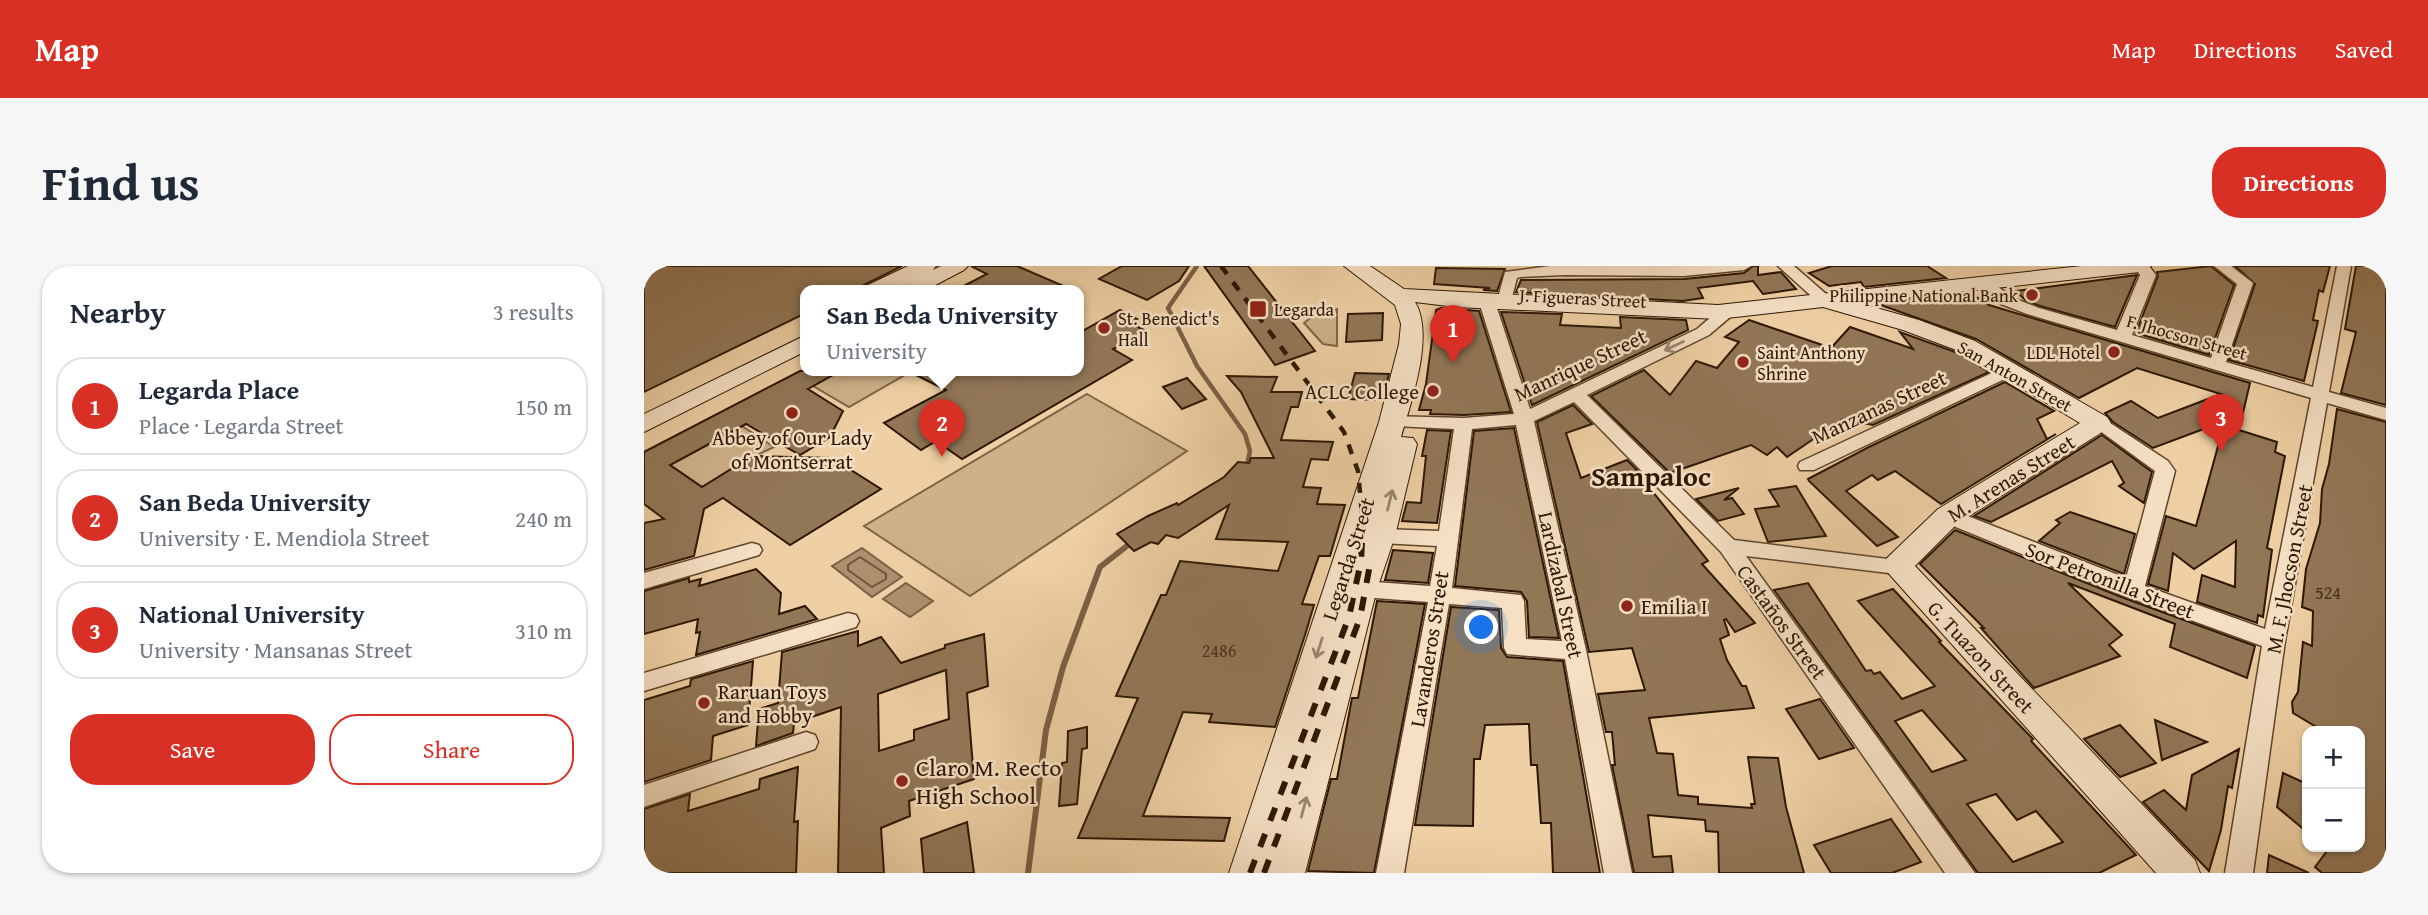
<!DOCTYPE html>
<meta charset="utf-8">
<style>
body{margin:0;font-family:"Gentium Book Plus",serif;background:#f6f6f7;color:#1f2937}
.controls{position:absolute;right:21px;bottom:21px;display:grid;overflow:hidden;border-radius:14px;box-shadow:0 2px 5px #0004}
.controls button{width:63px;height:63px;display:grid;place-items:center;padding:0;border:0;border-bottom:2px solid #e0e1e3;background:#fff;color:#1f2937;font:35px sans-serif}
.you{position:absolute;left:838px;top:362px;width:24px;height:24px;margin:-18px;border:5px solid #fff;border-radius:50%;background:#1a73e8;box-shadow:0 0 0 10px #1a73e833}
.badge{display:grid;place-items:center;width:46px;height:46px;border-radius:50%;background:#d93025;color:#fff;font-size:23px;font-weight:700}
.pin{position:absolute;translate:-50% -58px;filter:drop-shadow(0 2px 4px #0008)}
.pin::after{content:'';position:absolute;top:37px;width:24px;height:21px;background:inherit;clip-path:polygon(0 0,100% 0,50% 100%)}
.popup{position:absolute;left:156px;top:19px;width:284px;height:91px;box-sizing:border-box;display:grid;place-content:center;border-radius:14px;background:#fff;filter:drop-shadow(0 2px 5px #0005);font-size:23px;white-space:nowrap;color:#747a83}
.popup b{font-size:26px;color:#1f2937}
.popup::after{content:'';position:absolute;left:50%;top:100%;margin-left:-14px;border:14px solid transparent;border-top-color:#fff}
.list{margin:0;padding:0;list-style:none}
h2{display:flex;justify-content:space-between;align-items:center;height:91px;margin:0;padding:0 28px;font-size:30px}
h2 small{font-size:23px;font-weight:400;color:#747a83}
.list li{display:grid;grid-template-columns:46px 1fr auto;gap:21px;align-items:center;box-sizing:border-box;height:98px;margin:0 14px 14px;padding:0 14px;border:2px solid #e0e1e3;border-radius:28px}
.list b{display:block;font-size:26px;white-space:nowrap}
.list p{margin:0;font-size:23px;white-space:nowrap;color:#747a83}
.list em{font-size:23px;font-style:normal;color:#747a83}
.actions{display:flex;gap:14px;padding:21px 28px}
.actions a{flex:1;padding:16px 0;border:2px solid #d93025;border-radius:28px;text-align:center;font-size:24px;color:#d93025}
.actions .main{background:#d93025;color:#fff}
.map{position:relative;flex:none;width:1742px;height:607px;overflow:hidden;border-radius:28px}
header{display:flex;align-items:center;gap:42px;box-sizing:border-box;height:98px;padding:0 35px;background:#d93025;color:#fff}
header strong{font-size:33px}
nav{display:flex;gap:38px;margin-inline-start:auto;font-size:24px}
.intro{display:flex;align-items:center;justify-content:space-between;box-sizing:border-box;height:168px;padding:0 42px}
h1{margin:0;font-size:49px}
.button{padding:18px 32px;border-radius:28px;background:#d93025;color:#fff;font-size:24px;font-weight:700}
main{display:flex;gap:42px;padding:0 42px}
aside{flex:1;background:#fff;border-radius:28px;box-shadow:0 2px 5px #0004}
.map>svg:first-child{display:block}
.green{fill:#ceb189;stroke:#7e6446;stroke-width:2}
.water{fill:#ad916e;stroke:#7a6044;stroke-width:2}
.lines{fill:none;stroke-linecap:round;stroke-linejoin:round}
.shore{stroke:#6d5439;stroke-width:2}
.stream-far1{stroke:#7a6044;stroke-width:4.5}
.stream{stroke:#7a6044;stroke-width:6}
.building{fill:#927757;stroke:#2d1704;stroke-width:2;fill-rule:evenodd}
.street-casing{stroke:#5e452c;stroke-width:3}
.secondary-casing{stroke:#2d1704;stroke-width:2}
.street{fill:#f5e0c4;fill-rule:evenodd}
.secondary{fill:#f5e0c4;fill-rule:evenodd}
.rail-far1{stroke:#2d1704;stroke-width:4.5;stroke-dasharray:10 10;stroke-linecap:butt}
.rail{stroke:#2d1704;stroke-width:6;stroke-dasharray:14 14;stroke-linecap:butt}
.oneway{stroke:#9b866e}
.poi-dot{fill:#8f2418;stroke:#f5e0c4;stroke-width:2.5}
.labels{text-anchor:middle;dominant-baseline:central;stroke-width:5;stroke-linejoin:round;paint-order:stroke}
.far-poi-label{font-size:18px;fill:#2d1704;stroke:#f5e0c4;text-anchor:start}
.far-street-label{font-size:18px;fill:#2d1704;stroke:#f5e0c4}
.number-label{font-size:18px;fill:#462f19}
.street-label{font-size:21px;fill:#2d1704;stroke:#f5e0c4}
.poi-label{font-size:21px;fill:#2d1704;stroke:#f5e0c4;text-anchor:start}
.near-poi-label{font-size:24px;fill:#2d1704;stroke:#f5e0c4;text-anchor:start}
.district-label{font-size:28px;font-weight:bold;fill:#2d1704;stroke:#f5e0c4}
</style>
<header>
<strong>Map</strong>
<nav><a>Map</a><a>Directions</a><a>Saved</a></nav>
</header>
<div class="intro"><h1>Find us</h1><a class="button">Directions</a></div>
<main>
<aside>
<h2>Nearby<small>3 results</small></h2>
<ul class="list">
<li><span class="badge">1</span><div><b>Legarda Place</b><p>Place · Legarda Street</p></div><em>150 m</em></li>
<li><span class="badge">2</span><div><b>San Beda University</b><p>University · E. Mendiola Street</p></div><em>240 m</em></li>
<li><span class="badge">3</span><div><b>National University</b><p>University · Mansanas Street</p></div><em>310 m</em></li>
</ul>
<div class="actions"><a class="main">Save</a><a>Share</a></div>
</aside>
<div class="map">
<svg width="1742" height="607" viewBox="0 0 1742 607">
<rect width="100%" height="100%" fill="#efd0a4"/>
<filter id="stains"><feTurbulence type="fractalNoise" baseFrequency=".00286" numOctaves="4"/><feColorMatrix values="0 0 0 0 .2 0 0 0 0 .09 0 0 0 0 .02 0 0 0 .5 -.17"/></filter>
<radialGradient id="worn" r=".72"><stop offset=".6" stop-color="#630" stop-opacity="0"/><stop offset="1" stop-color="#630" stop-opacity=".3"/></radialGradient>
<!-- green -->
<g class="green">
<polygon points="693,43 693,80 679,78 660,57 670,49"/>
<polygon points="196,105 264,105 266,106 205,141 169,120"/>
<polygon points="443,128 543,185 326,330 220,260"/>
<polygon points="98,160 130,181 88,201 86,205 58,221 26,199"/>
</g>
<!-- water -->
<g class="water">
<polygon points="218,282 258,311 228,331 188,300"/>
<polygon points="262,317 289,335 266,351 239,333"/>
</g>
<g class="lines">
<!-- shore -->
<polygon class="shore" points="216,291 242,308 242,313 228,321 204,304 204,299"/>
<!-- stream-far1 -->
<polyline class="stream-far1" points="553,0 524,42 553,100 601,168 606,185 602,203"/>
<!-- stream -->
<polyline class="stream" points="384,607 402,464 419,401 456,301 488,276"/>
</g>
<!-- building -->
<g class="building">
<polygon points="0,0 258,0 208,25 162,25 162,47 0,126"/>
<polygon points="327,0 373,0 431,25 310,25 343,8"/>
<polygon points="478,0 545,0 535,15 503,34 455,13"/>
<polygon points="560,0 604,0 671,85 631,99"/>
<polygon points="1109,0 1114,0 1114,9 1137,6 1152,23 1119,28 1109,15 1054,22 1059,32 1039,35 872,26 877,14 1040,13 1100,7"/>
<polygon points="1188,0 1283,0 1302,12 1220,21 1217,16 1185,20 1165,7"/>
<polygon points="1567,0 1590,19 1565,89 1492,67 1514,10 1513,6"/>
<polygon points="1591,0 1686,0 1679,26 1675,24 1669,54 1674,55 1660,115 1585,94 1611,18"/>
<polygon points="1712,0 1742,0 1742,139 1697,127 1712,66 1701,63"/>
<polygon points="792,2 861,3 853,25 839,24 846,22 790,18"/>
<polygon points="1493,9 1471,61 1396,40 1381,34 1372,25"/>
<polygon points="1326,27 1345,39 1606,117 1595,164 1633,176 1631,186 1641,190 1623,282 1628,284 1619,351 1614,349 1613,357 1553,336 1558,309 1591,321 1592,275 1550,303 1529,287 1524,325 1504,318 1522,250 1552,260 1581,155 1509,182 1469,156 1461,147 1487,135 1514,152 1577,128 1493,102 1435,132 1332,73 1234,38"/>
<polygon points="797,42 835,45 867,146 820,149 786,148 787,144 775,144 782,118 792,44"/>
<polygon points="476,44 493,53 486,57 502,65 469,83 488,94 318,193 292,175 277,184 240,157 302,124 264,105 435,105 435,67"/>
<polygon points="857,46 918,48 916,59 977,62 976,51 1042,54 1044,64 888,139"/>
<polygon points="739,47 738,74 702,76 704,48"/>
<polygon points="1105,54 1187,82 1206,61 1269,83 1256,66 1314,87 1345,106 1229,159 1199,153 1143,191 1133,181 1123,189 1107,179 1026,207 947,130 1000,104 1026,129 1052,95 1073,102 1095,76 1081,71"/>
<polygon points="156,105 196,105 164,123 199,145 186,171 156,189 102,158 26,199 58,221 108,190 188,192 237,223 146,279 79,232 60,243 50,290 0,304 0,257 20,253 0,238 0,186"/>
<polygon points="711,107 745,108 738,134 704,133"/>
<polygon points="583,110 633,111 627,126 658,126 654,141 647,141 637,174 689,176 684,194 667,193 659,221 677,222 673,238 701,239 686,290 675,290 658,338 670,339 661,369 631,461 565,456 568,448 539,446 499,550 586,552 580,575 434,572 494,432 472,430 517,329 522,329 536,295 634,305 644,276 572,273 585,239 534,272 522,269 514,278 507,276 490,285 473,268 504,250 533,237 534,239 580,211 594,196 605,197 607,192 630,192 597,126"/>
<polygon points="543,112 562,133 538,143 519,121"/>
<polygon points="1361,116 1410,145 1393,153 1403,173 1412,168 1297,238 1251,205 1234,214 1228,209 1202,225 1254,271 1233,280 1165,215 1164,213 1223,182"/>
<polygon points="929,139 948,158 922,167 937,212 983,194 1004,215 1001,216 1064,295 1058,298 1111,357 1091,366 1082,353 1080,354 1085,369 1076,373 1083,394 1098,420 1102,420 1110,442 1005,452 1013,487 1029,488 1034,529 1054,531 1054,538 1108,542 1107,538 1111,538 1104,491 1134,492 1142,541 1160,607 1075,607 1074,566 1062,565 1061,554 1004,549 1009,591 1027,590 1029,607 990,607 968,499 971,499 968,466 962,466 954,428 1001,424 988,382 945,386 893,156"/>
<polygon points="1693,143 1742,156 1742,595 1731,607 1678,607 1671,601 1686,581 1716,581 1716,465 1679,465 1649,447 1648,436 1654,426 1659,376 1668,380 1669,345 1658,341 1662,303 1676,257 1678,223 1685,198"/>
<polygon points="870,162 915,372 885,371 883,335 877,326 811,320 830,165"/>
<polygon points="783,164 807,165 793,257 758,255 763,236 777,237 782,190 778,190"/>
<polygon points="1458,169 1508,206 1500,237 1475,220 1480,217 1468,195 1347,256 1330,250"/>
<polygon points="1152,220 1182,270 1124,276 1111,243 1135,240 1125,224"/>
<polygon points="1095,222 1080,234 1088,232 1100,248 1074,255 1052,233"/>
<polygon points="1426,246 1491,268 1480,308 1395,275 1416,257 1412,254"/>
<polygon points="1311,264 1480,332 1611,380 1603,412 1526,381 1531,358 1424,317 1478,369 1465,379 1476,390 1390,422 1337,362 1340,362 1276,298"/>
<polygon points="749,284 789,287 784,317 741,314"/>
<polygon points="112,303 137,327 135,348 161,340 173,353 52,389 56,366 52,367 54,353 0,368 0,325 45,312 45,316 57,313 55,320"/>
<path d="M1164 317 1222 405 1227 404 1230 408 1236 406 1258 433 1291 420 1214 335 1249 323 1297 375 1295 376 1387 471 1389 473 1387 475 1492 589 1455 607H1334L1130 324ZM1278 444 1322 494 1288 506 1251 455ZM1352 528 1373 554 1392 545 1419 576 1369 596 1323 538Z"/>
<polygon points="733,335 781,338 730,607 664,605 687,513 693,513 708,432 714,432"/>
<polygon points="807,341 855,344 857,382 863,391 919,395 956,607 909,607 907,557 897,557 893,499 887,499 885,458 841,459 836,493 830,493 829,560 771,559"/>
<path d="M214 365V380L237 371 257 397 301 382V379L340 368 344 420 323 427 330 513 265 535 266 550 237 562 240 607H194L197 441 150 457 149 467 112 480 115 443 134 437 138 386ZM302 404 305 453 270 464V474L235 485 234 428Z"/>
<polygon points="109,395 104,459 69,470 67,494 0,516 0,434 46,420 47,413"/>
<polygon points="1176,433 1210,482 1175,493 1142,443"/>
<polygon points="1511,454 1563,476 1518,494"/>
<polygon points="1476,459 1512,497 1476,511 1440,473"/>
<polygon points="443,461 443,482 438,483 433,538 415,540 418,497 423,496 424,465"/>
<polygon points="1595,483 1588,522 1584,520 1577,564 1565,605 1499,536 1520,524 1542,544 1548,509"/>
<polygon points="154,501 150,556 154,555 152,607 0,607 0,543 46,528 44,545 115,523 116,513"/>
<polygon points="1639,507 1663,518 1663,566 1633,541"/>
<polygon points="1247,553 1277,596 1248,607 1187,607 1170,579"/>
<polygon points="323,556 330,607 280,607 277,573"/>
<polygon points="1625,589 1665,607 1623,607"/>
</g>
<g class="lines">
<!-- street casing -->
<g class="street-casing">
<g id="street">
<polygon points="906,0 1107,0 1100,4 1040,10 921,9 877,11 873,12 868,31 858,31 855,28 861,6"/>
<polygon points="1134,0 1150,0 1190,35 1188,38 1176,38"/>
<polygon points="1490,0 1505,0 1512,9 1488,69 1567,92 1593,18 1570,0 1587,0 1609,17 1582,96 1669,121 1693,0 1707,0 1685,126 1742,142 1742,154 1683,137 1641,375 1609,607 1581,607 1618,380 1481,330 1297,255 1294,250 1297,245 1311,245 1482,312 1511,205 1445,157 1448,153 1460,153 1524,195 1531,205 1501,320 1621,363 1667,132 1383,48 1357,38 1332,17 1335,14 1345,14 1369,32 1395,42 1473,64 1496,9"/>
<path d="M843 31 851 36 886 143 1053 63 1080 40H1092L1094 43 1092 46 1065 69 943 129 1090 274 1260 295 1263 300 1260 305 1253 308 1102 290 1331 607H1301L1077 286 930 136 890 155 942 384 988 607H960L921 393 863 388 860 382 858 342 805 338 760 607H732L784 336 718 331 710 329 707 323 710 317 718 315 786 320 793 280 737 277 730 275 727 270 730 265 737 263 795 265 810 163 751 160 745 158 742 154 745 150 820 152 870 148 835 36ZM872 159 918 375 882 373 880 335 877 329 808 322 828 163Z"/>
<polygon points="1365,99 1373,104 1371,108 1170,204 1156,204 1154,200 1156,196"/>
<polygon points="108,277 115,279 118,284 115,289 0,323 0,307"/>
<polygon points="204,347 212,349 215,355 212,361 0,425 0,407"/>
<polygon points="162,466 171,469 174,476 171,483 0,541 0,519"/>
</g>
</g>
<!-- secondary casing -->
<g class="secondary-casing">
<g id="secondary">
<polygon points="264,0 292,0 289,4 297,0 324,0 320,4 280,25 257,25 259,19 248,25 219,25 222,20"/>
<path d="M700 0H726L760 23 1074 39 1438 0H1507L1503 4 1496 6 1215 37 1275 54 1331 75 1463 151 1467 157 1463 163 1314 257 1271 300 1551 594 1556 607H1512L1238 300 1243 292 1294 243 1436 157 1315 85 1259 64 1179 41 1074 53 812 41 771 36C791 69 767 136 757 171L769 172 773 178 751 270 733 323 661 607H585L735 156 755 78 757 58 751 39Z"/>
<polygon points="162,69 162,85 0,166 0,148"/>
</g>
</g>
<!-- street -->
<use href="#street" class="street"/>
<!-- secondary -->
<use href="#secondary" class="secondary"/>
<!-- rail-far1 -->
<polyline class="rail-far1" points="577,0 700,166 714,205 719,259"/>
<!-- rail -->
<g class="rail">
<polyline points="606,607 705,351 717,295 719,257"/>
<polyline points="620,607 716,352 727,293"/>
</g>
</g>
<!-- one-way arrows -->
<defs><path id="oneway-shaft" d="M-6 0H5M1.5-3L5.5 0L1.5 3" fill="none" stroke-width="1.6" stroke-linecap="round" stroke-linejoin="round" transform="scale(1.75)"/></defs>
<g class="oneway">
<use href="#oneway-shaft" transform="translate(1030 80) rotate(154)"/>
<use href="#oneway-shaft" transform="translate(746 234) rotate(-76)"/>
<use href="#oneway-shaft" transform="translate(675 382) rotate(108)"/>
<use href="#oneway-shaft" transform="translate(660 541) rotate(-75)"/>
</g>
<!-- markers -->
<g class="poi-dot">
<circle cx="1388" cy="29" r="7"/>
<rect x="605" y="34" width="18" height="18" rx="3.5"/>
<circle cx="460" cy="62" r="7"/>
<circle cx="1470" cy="86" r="7"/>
<circle cx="1099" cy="96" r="7"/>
<circle cx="789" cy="125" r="7"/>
<circle cx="148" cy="147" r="7"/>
<circle cx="983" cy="340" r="7"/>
<circle cx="60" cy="437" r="7"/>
<circle cx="258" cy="515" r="7"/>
</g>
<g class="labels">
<!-- far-poi labels -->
<g class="far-poi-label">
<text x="1374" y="29" text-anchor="end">Philippine National Bank</text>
<text x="630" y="43">Legarda</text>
<text x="474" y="52">St. Benedict's<tspan x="474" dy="21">Hall</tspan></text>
<text x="1113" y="86">Saint Anthony<tspan x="1113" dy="21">Shrine</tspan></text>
<text x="1456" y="86" text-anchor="end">LDL Hotel</text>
</g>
<!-- far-street labels -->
<g class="far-street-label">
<text transform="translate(939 32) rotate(3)">J. Figueras Street</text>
<text transform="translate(1543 71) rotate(16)">F. Jhocson Street</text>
<text transform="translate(1371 110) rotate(29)">San Anton Street</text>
</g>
<!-- number labels -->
<g class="number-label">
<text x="1684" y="326">524</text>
<text x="575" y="384">2486</text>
</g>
<!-- street labels -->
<g class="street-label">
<text transform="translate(936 99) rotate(-25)">Manrique Street</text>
<text transform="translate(1235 141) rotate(-25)">Manzanas Street</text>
<text transform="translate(1367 212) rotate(-32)">M. Arenas Street</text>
<text transform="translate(704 293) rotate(-72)">Legarda Street</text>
<text transform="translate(1645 303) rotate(-79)">M. F. Jhocson Street</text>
<text transform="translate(1466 314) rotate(21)">Sor Petronilla Street</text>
<text transform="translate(917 319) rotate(78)">Lardizabal Street</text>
<text transform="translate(1138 356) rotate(54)">Castaños Street</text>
<text transform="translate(785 383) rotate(-81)">Lavanderos Street</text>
<text transform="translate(1337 391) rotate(47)">G. Tuazon Street</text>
</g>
<!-- poi labels -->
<g class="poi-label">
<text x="775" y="125" text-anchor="end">ACLC College</text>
<text x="148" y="171" text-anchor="middle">Abbey of Our Lady<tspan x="148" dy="24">of Montserrat</tspan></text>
<text x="997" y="340">Emilia I</text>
<text x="74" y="425">Raruan Toys<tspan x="74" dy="24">and Hobby</tspan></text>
</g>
<!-- near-poi labels -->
<g class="near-poi-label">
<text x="272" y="501">Claro M. Recto<tspan x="272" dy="28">High School</tspan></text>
</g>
<!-- district labels -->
<g class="district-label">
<text x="1007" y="209">Sampaloc</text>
</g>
</g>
<rect width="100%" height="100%" filter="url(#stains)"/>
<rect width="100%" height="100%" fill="url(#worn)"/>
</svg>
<div class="controls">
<button>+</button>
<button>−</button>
</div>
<div class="you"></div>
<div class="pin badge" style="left:809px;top:97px">1</div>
<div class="pin badge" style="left:298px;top:191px">2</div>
<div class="popup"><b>San Beda University</b>University</div>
<div class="pin badge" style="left:1577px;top:186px">3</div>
</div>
</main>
